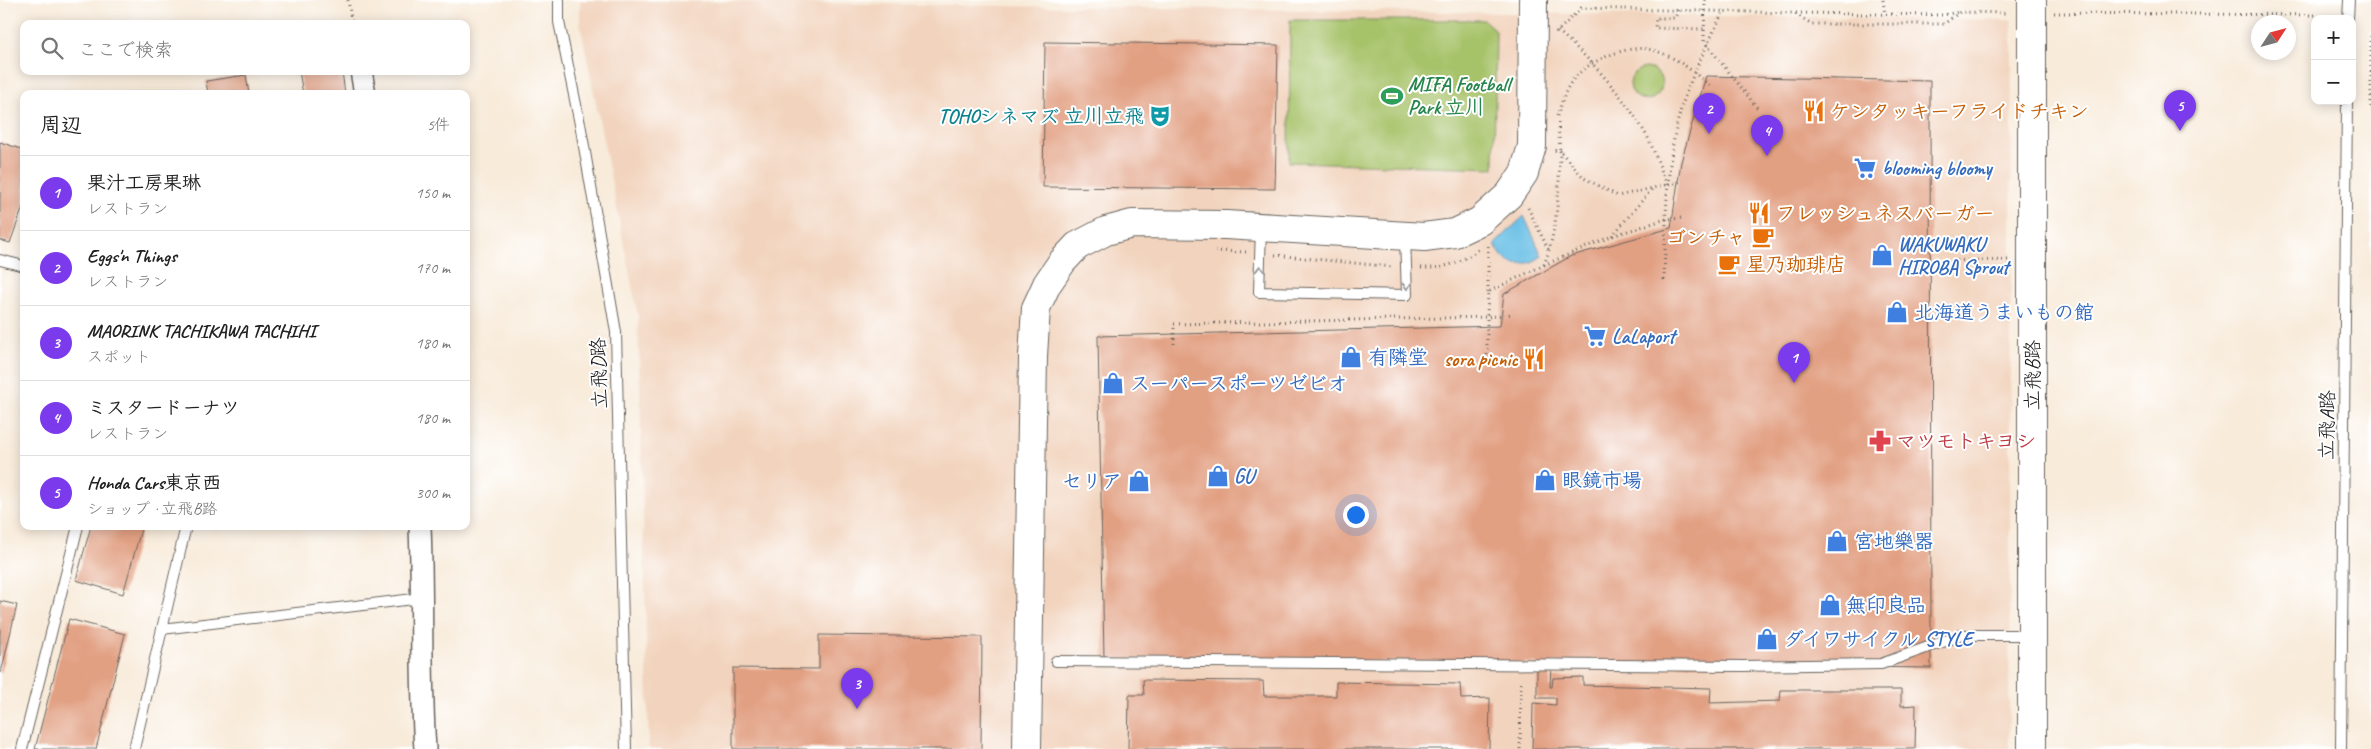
<!DOCTYPE html>
<html lang="ja">
<meta charset="utf-8">
<style>
body{margin:0;font-family:Caveat,"Klee One",sans-serif;background:#f6f6f6;color:#222}
.controls{position:absolute;right:15px;top:15px;display:grid;overflow:hidden;border-radius:10px;box-shadow:0 2px 12px #0003}
.controls button{width:45px;height:45px;display:grid;place-items:center;padding:0;border:0;border-bottom:1px solid #e0e0e0;background:#fff;color:#222;font:25px sans-serif}
.compass{position:absolute;left:2251px;top:15px;width:45px;height:45px;border-radius:50%;background:#fff;box-shadow:0 2px 12px #0003;rotate:54deg}
.you{position:absolute;left:1355px;top:514px;width:18px;height:18px;margin:-12px;border:4px solid #fff;border-radius:50%;background:#1a73e8;box-shadow:0 0 0 8px #1a73e833}
.badge{display:grid;place-items:center;width:32px;height:32px;border-radius:50%;background:#7c3aed;color:#fff;font-size:16px;font-weight:700}
.pin{position:absolute;translate:-50% -41px;filter:drop-shadow(0 1px 2px #0008)}
.pin::after{content:'';position:absolute;top:26px;width:18px;height:15px;background:inherit;clip-path:polygon(0 0,100% 0,50% 100%)}
.list{margin:0;padding:0;list-style:none}
h2{display:flex;justify-content:space-between;align-items:center;height:65px;margin:0;padding:0 20px;font-size:21px}
h2 small{font-size:16px;font-weight:400;color:#767676}
.list li{display:grid;grid-template-columns:32px 1fr auto;gap:15px;align-items:center;box-sizing:border-box;height:75px;padding:0 20px;border-top:1px solid #e0e0e0}
.list b{display:block;font-size:19px;white-space:nowrap}
.list p{margin:0;font-size:16px;white-space:nowrap;color:#767676}
.list em{font-size:16px;font-style:normal;color:#767676}
.icon{flex:none;width:28px;height:28px;fill:none;stroke:currentColor;stroke-width:2;stroke-linecap:round;stroke-linejoin:round}
.map{position:relative;flex:none;width:2371px;height:749px;overflow:hidden}
.search{position:absolute;background:#fff;box-shadow:0 2px 12px #0003;left:20px;top:20px;width:450px;height:55px;display:flex;align-items:center;gap:12px;box-sizing:border-box;padding:0 18px;border-radius:10px;color:#767676;font-size:19px}
.panel{position:absolute;background:#fff;box-shadow:0 2px 12px #0003;left:20px;top:90px;width:450px;height:440px;border-radius:10px}
.map>svg:first-child{display:block}
.built{fill:#f2d4be}
.green{fill:#a7c36a;stroke:#627043}
.water{fill:#69bfe6;stroke:#426e81}
.building{fill:#e2a083}
.lines{fill:none;stroke-linecap:round;stroke-linejoin:round}
.lane-casing{stroke:#69645e;stroke-width:12}
.street-casing{stroke:#69645e;stroke-width:24}
.secondary-casing{stroke:#69645e;stroke-width:30}
.path{stroke:#69645e;stroke-width:3;stroke-dasharray:1 4;stroke-linecap:butt}
.lane{stroke:#fff;stroke-width:10}
.street{stroke:#fff;stroke-width:21}
.secondary{stroke:#fff;stroke-width:28}
.path-bridge{stroke:#69645e;stroke-width:3;stroke-dasharray:1 4;stroke-linecap:butt}
.oneway{stroke:#999}
.labels{text-anchor:middle;dominant-baseline:central;stroke-width:4;stroke-linejoin:round;paint-order:stroke}
.leisure-label{font-size:20px;font-weight:bold;fill:#27864d;stroke:#fff;text-anchor:start}
.food-label{font-size:20px;font-weight:bold;fill:#c56008;stroke:#fff;text-anchor:start}
.culture-label{font-size:20px;font-weight:bold;fill:#0d838f;stroke:#fff;text-anchor:end}
.shop-label{font-size:20px;font-weight:bold;fill:#366cbe;stroke:#fff;text-anchor:start}
.street-label{font-size:20px;fill:#1c1c1c;stroke:#fff}
.health-label{font-size:20px;font-weight:bold;fill:#be3a42;stroke:#fff;text-anchor:start}
</style>
<div class="map">
<svg width="2371" height="749" viewBox="0 0 2371 749">
<rect width="100%" height="100%" fill="#fff"/>
<filter id="ink" filterUnits="userSpaceOnUse"><feTurbulence type="fractalNoise" baseFrequency=".02" numOctaves="2"/><feDisplacementMap in="SourceGraphic" scale="10" xChannelSelector="R" yChannelSelector="G"/><feConvolveMatrix kernelMatrix="1 2 1 2 8 2 1 2 1" color-interpolation-filters="sRGB"/></filter>
<filter id="wash" filterUnits="userSpaceOnUse"><feTurbulence type="fractalNoise" baseFrequency=".0096" numOctaves="4" result="noise"/><feDisplacementMap in="SourceGraphic" scale="20" xChannelSelector="R" yChannelSelector="G"/><feGaussianBlur stdDeviation="1.12" result="paint"/><feColorMatrix in="noise" values="0 0 0 0 0 0 0 0 0 0 0 0 0 0 0 0 0 1.4 0 .05"/><feComposite in="paint" operator="in"/></filter>
<g filter="url(#wash)">
<rect width="100%" height="100%" fill="#f8ebda"/>
<!-- built -->
<polygon class="built" points="580,0 2012,20 2009,749 649,749 638,316 580,23"/>
<!-- green -->
<g class="green">
<polygon points="1290,20 1484,20 1496,31 1494,168 1289,162"/>
<circle cx="1646" cy="84" r="16"/>
</g>
<!-- water -->
<path class="water" d="M1524 216 1542 256C1522 270 1505 267 1495 244Z"/>
<g id="blocks">
<!-- building -->
<g class="building">
<polygon points="1045,42 1278,45 1275,189 1043,187"/>
<polygon points="299,71 342,71 345,94 303,94"/>
<polygon points="246,75 249,94 208,94 206,81"/>
<polygon points="1706,76 1930,81 1931,668 1551,663 1550,687 1552,687 1553,678 1583,677 1583,685 1711,688 1710,703 1780,701 1781,690 1901,690 1901,706 1916,705 1915,749 1532,749 1533,703 1556,705 1556,698 1537,698 1537,663 1104,658 1098,336 1500,326 1504,294 1571,256 1671,228 1681,162"/>
<polygon points="0,142 24,150 24,204 10,243 0,240"/>
<polygon points="91,526 142,526 123,594 76,580"/>
<polygon points="0,601 17,605 1,673 0,673"/>
<polygon points="69,619 125,634 96,749 35,749"/>
<polygon points="819,635 982,637 981,749 733,749 733,668 819,669"/>
<polygon points="1143,680 1263,681 1264,696 1336,696 1336,682 1460,684 1461,699 1490,698 1489,749 1128,749 1129,695 1144,695"/>
</g>
</g>
</g>
<g filter="url(#ink)">
<use href="#blocks" fill-opacity="0" stroke="#69645e" stroke-width="1"/>
<g class="lines">
<!-- lane casing -->
<g class="lane-casing">
<g id="lane">
<polyline points="559,0 559,22 581,129 616,332 626,749"/>
<polyline points="2348,19 2349,0"/>
<polyline points="1261,228 1259,292 1407,295 1405,237"/>
<polyline points="0,260 24,266"/>
<polyline points="162,629 422,598"/>
<polyline points="1056,661 1742,666 1881,664 1962,635 2031,635"/>
<polyline points="22,749 78,526"/>
<polyline points="134,749 186,526"/>
<polyline points="2341,749 2347,101"/>
</g>
</g>
<!-- street casing -->
<g class="street-casing">
<g id="street">
<polyline points="361,71 365,94"/>
<path d="M420 526C423 600 420 675 425 749"/>
</g>
</g>
<!-- secondary casing -->
<g class="secondary-casing">
<g id="secondary">
<polyline points="1027,749 1033,356 1036,308 1047,284 1062,262 1077,246 1106,231 1132,224 1226,225 1424,237 1455,233 1480,221 1509,195 1524,173 1532,146 1533,0"/>
<polyline points="2032,749 2032,0"/>
</g>
</g>
<!-- path -->
<g class="path">
<polyline points="348,0 352,24"/>
<polyline points="1883,0 1885,15"/>
<polyline points="1678,10 1675,18 1656,18 1655,28 1704,29"/>
<polyline points="1796,13 1943,15 1959,12"/>
<polyline points="2054,13 2316,15 2319,19"/>
<path d="M1558 31C1591 59 1627 100 1648 138 1655 153 1661 170 1667 185"/>
<polyline points="1556,33 1581,8 1794,13 1812,24 1944,24 1960,12 2008,13"/>
<polyline points="2371,36 2371,109"/>
<path d="M1557 116C1561 106 1564 93 1570 84 1582 63 1625 45 1648 49 1673 54 1693 71 1711 87"/>
<polyline points="1558,123 1560,151 1584,178 1618,196 1683,181"/>
<polyline points="1528,208 1549,251"/>
<polyline points="1612,236 1652,189"/>
<polyline points="1215,251 1246,252"/>
<polyline points="1275,255 1393,267"/>
<polyline points="1922,261 2010,260"/>
<path d="M1544 265C1558 228 1559 190 1560 151L1553 150"/>
<path d="M1421 268C1444 269 1460 263 1478 250"/>
<polyline points="1664,280 1666,219 1682,218"/>
<polyline points="1488,292 1488,243"/>
<path d="M1174 344V324L1487 317 1488 292 1544 265 1612 236 1666 219C1667 187 1670 155 1677 124 1686 84 1707 46 1724 10"/>
<polyline points="1487,360 1487,317 1513,314"/>
<polyline points="1520,749 1521,680"/>
</g>
<!-- lane -->
<use href="#lane" class="lane"/>
<!-- street -->
<use href="#street" class="street"/>
<!-- secondary -->
<use href="#secondary" class="secondary"/>
<!-- path-bridge -->
<polyline class="path-bridge" points="1705,0 1704,41 1759,110"/>
</g>
<!-- one-way arrows -->
<defs><path id="oneway-chevron" d="M-2-3.5L2.5 0L-2 3.5" fill="none" stroke-width="1.6" stroke-linecap="round" stroke-linejoin="round" transform="scale(1.25)"/></defs>
<g class="oneway">
<use href="#oneway-chevron" transform="translate(1260 269) rotate(-89)"/>
<use href="#oneway-chevron" transform="translate(1407 286) rotate(88)"/>
</g>
</g>
<!-- icons -->
<defs>
<g id="stadium-bare" transform="scale(1.725)"><path d="M0-5a6.5 5 0 1 0 0 10a6.5 5 0 1 0 0-10ZM-3.5-1.8h7v3.6h-7Z" fill="#2e9e5b" stroke="#fff" stroke-width="2.5" paint-order="stroke"/></g>
<g id="restaurant-bare" transform="scale(1.725)"><path d="M-5-6h1v4h1v-4h1v4h1v-4h1v5L-1.5 .5V6h-2V.5L-5-1ZM5-6V6H3V1.5H1.5Q1.5-4 5-6Z" fill="#e8710a" stroke="#fff" stroke-width="2.5" paint-order="stroke"/></g>
<g id="theatre-bare" transform="scale(1.725)"><path d="M-5-5.5Q0-4 5-5.5V0Q5 5 0 6Q-5 5-5 0ZM-3.3-2.5H-1v1.5H-3.3ZM1-2.5H3.3v1.5H1ZM-2.8 1Q0 5.5 2.8 1Z" fill="#0f9aa8" stroke="#fff" stroke-width="2.5" paint-order="stroke"/></g>
<g id="supermarket-bare" transform="scale(1.725)"><path d="M-6-5.5h2.5l.6 2H6L4.5 2H-2.5L-4.4-4H-6ZM-1.5 3.2a1.3 1.3 0 1 0 .1 0ZM3 3.2a1.3 1.3 0 1 0 .1 0Z" fill="#3f7fe0" stroke="#fff" stroke-width="2.5" paint-order="stroke"/></g>
<g id="cafe-bare" transform="scale(1.725)"><path d="M-5.5-4.5H6V0H3Q3 3.5 0 3.5H-2.5Q-5.5 3.5-5.5 0ZM3-3.2v2h1.7v-2ZM-6 4.5H4V6H-6Z" fill="#e8710a" stroke="#fff" stroke-width="2.5" paint-order="stroke"/></g>
<g id="shop-bare" transform="scale(1.725)"><path d="M-5-2.5h2.3a2.7 3.5 0 0 1 5.4 0H5L5.5 6h-11ZM-1.5-2.5h3a1.5 2.3 0 0 0-3 0Z" fill="#3f7fe0" stroke="#fff" stroke-width="2.5" paint-order="stroke"/></g>
<g id="pharmacy-bare" transform="scale(1.725)"><path d="M-2-6h4v4h4v4h-4v4h-4v-4h-4v-4h4Z" fill="#e0444e" stroke="#fff" stroke-width="2.5" paint-order="stroke"/></g>
</defs>
<g fill-rule="evenodd">
<use href="#stadium-bare" x="1392" y="96"/>
<use href="#restaurant-bare" x="1814" y="111"/>
<use href="#theatre-bare" x="1160" y="116"/>
<use href="#supermarket-bare" x="1865" y="168"/>
<use href="#restaurant-bare" x="1759" y="213"/>
<use href="#cafe-bare" x="1763" y="237"/>
<use href="#shop-bare" x="1882" y="255"/>
<use href="#cafe-bare" x="1729" y="264"/>
<use href="#shop-bare" x="1897" y="312"/>
<use href="#supermarket-bare" x="1595" y="336"/>
<use href="#shop-bare" x="1351" y="357"/>
<use href="#restaurant-bare" x="1534" y="359"/>
<use href="#shop-bare" x="1113" y="383"/>
<use href="#pharmacy-bare" x="1880" y="441"/>
<use href="#shop-bare" x="1218" y="476"/>
<use href="#shop-bare" x="1545" y="480"/>
<use href="#shop-bare" x="1139" y="481"/>
<use href="#shop-bare" x="1837" y="541"/>
<use href="#shop-bare" x="1830" y="605"/>
<use href="#shop-bare" x="1767" y="639"/>
</g>
<g class="labels">
<!-- leisure labels -->
<g class="leisure-label">
<text x="1408" y="84">MIFA Football<tspan x="1408" dy="23">Park 立川</tspan></text>
</g>
<!-- food labels -->
<g class="food-label">
<text x="1830" y="111">ケンタッキーフライドチキン</text>
<text x="1776" y="213">フレッシュネスバーガー</text>
<text x="1746" y="237" text-anchor="end">ゴンチャ</text>
<text x="1746" y="264">星乃珈琲店</text>
<text x="1518" y="359" text-anchor="end">sora picnic</text>
</g>
<!-- culture labels -->
<g class="culture-label">
<text x="1144" y="116">TOHOシネマズ 立川立飛</text>
</g>
<!-- shop labels -->
<g class="shop-label">
<text x="1882" y="168">blooming bloomy</text>
<text x="1898" y="244">WAKUWAKU<tspan x="1898" dy="23">HIROBA Sprout</tspan></text>
<text x="1914" y="312">北海道うまいもの館</text>
<text x="1612" y="336">LaLaport</text>
<text x="1368" y="357">有隣堂</text>
<text x="1130" y="383">スーパースポーツゼビオ</text>
<text x="1234" y="476">GU</text>
<text x="1562" y="480">眼鏡市場</text>
<text x="1122" y="481" text-anchor="end">セリア</text>
<text x="1854" y="541">宮地樂器</text>
<text x="1846" y="605">無印良品</text>
<text x="1784" y="639">ダイワサイクル STYLE</text>
</g>
<!-- street labels -->
<g class="street-label">
<text transform="translate(599 373) rotate(-92)">立飛D路</text>
<text transform="translate(2032 375) rotate(-90)">立飛B路</text>
<text transform="translate(2327 425) rotate(-89)">立飛A路</text>
</g>
<!-- health labels -->
<g class="health-label">
<text x="1896" y="441">マツモトキヨシ</text>
</g>
</g>
</svg>
<div class="controls">
<button>+</button>
<button>−</button>
</div>
<svg class="compass" viewBox="-18 -18 36 36"><path d="M0-13l5 13h-10z" fill="#e53935"/><path d="M0 13l5-13h-10z" fill="#767676"/></svg>
<div class="you"></div>
<div class="pin badge" style="left:1794px;top:383px">1</div>
<div class="pin badge" style="left:1709px;top:134px">2</div>
<div class="pin badge" style="left:857px;top:709px">3</div>
<div class="pin badge" style="left:1767px;top:156px">4</div>
<div class="pin badge" style="left:2180px;top:131px">5</div>
<div class="search"><svg class="icon" aria-label="search" viewBox="0 0 24 24"><circle cx="10" cy="10" r="6"/><path d="M15 15l6 6"/></svg>ここで検索</div>
<section class="panel">
<h2>周辺<small>5件</small></h2>
<ul class="list">
<li><span class="badge">1</span><div><b>果汁工房果琳</b><p>レストラン</p></div><em>150 m</em></li>
<li><span class="badge">2</span><div><b>Eggs'n Things</b><p>レストラン</p></div><em>170 m</em></li>
<li><span class="badge">3</span><div><b>MAORINK TACHIKAWA TACHIHI</b><p>スポット</p></div><em>180 m</em></li>
<li><span class="badge">4</span><div><b>ミスタードーナツ</b><p>レストラン</p></div><em>180 m</em></li>
<li><span class="badge">5</span><div><b>Honda Cars東京西</b><p>ショップ · 立飛B路</p></div><em>300 m</em></li>
</ul>
</section>
</div>
